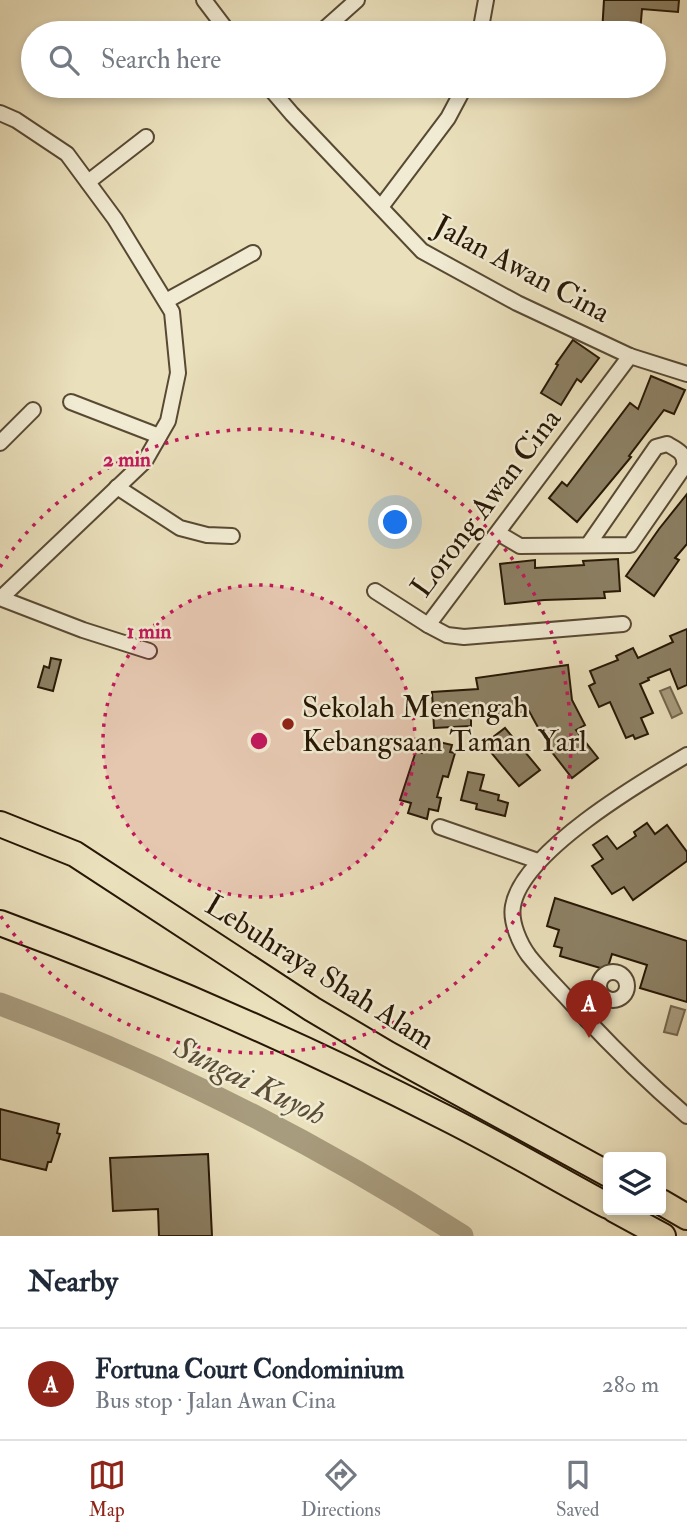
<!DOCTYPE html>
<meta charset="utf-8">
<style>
body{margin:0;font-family:"IM FELL Double Pica",serif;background:#f2f2f3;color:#1f2937}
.controls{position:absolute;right:21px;bottom:21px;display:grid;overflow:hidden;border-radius:7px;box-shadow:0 4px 10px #0003}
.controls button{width:63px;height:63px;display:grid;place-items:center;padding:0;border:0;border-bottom:2px solid #e0e1e3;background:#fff;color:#1f2937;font:35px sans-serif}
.you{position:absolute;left:396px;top:523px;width:24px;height:24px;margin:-18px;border:5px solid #fff;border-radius:50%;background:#1a73e8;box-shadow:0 0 0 10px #1a73e833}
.badge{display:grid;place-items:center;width:46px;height:46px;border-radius:50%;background:#8f2418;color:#fff;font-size:23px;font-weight:700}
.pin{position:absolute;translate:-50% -58px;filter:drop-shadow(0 2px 4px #0008)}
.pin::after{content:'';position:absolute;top:37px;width:24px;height:21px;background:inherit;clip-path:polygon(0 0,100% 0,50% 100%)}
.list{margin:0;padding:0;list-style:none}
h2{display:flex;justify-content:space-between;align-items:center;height:91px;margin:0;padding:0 28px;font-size:30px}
h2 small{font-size:23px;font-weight:400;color:#747a83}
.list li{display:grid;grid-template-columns:46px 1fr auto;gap:21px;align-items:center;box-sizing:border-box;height:112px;padding:0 28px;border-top:2px solid #e0e1e3}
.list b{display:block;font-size:26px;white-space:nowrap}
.list p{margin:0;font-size:23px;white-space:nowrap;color:#747a83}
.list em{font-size:23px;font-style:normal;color:#747a83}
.icon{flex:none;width:38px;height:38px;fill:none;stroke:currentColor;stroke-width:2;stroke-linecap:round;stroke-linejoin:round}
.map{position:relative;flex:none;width:687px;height:1236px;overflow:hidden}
.search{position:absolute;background:#fff;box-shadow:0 4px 10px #0003;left:21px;right:21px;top:21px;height:77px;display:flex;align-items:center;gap:18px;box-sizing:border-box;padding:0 24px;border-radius:38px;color:#747a83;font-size:26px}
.sheet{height:203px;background:#fff}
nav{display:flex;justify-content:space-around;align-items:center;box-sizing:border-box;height:98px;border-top:2px solid #e0e1e3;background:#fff;font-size:19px;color:#747a83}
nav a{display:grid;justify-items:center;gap:4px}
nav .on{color:#8f2418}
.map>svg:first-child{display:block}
.water{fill:#a89c7e;stroke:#74674e;stroke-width:2}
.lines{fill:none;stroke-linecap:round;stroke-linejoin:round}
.river{stroke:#a89c7e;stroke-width:23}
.building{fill:#8c8064;stroke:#271705;stroke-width:2}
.minor-casing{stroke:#584933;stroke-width:18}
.motorway-casing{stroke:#271705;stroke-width:28}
.minor{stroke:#f1ebd3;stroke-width:14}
.motorway{stroke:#eae0bc;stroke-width:24}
.ring{fill:none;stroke:#c2185b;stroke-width:3.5;stroke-dasharray:3.5 7}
.poi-dot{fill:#8f2418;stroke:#f1ebd3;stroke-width:2.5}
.labels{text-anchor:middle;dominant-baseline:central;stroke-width:5;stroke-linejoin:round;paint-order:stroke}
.street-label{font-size:30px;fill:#271705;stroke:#f1ebd3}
.poi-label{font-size:30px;fill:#271705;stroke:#f1ebd3;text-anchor:start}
.water-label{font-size:32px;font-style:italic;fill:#5b4c35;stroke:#f1ebd3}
.centre{fill:#c2185b;stroke:#f1ebd3;stroke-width:3.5}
.ring-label{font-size:21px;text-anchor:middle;font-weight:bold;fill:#c2185b;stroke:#f1ebd3;stroke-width:5;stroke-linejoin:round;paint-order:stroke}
</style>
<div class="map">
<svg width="687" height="1236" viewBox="0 0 687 1236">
<rect width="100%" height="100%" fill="#eae0bc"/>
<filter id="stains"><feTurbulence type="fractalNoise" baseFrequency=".00286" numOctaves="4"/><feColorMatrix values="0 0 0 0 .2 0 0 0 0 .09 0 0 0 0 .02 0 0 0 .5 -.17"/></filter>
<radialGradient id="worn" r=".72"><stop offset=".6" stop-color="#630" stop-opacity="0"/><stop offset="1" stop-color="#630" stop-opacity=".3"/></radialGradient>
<!-- water -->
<g class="water">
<polygon points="670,687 682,713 672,718 660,691"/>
<polygon points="671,1006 685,1010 677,1035 664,1032"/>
</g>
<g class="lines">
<!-- river -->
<path class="river" d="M0 1004C162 1064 317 1143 462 1236"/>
</g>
<!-- building -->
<g class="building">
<polygon points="604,0 679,0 678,12 642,9 640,33 602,33"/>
<polygon points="573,340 599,358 581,382 577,379 561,405 541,393 558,365 556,364"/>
<polygon points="651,376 685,390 674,414 664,410 629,456 631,457 577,522 549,498 562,482 567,486 630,403 638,409"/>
<polygon points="687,494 687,544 675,558 679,560 654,596 626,576 659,529"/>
<polygon points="618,559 620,591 604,592 605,598 544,600 505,604 500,564 535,560 535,568 584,565 583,561"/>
<polygon points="687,629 687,685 678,689 670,669 648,678 649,680 640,684 653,713 641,718 648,734 635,739 633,735 626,738 610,702 599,707 589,686 595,683 590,671 618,660 616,656 633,648 638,658 673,642 670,636"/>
<polygon points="51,658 61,660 53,691 38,687 44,666 49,668"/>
<polygon points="568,665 572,700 585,725 576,730 598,758 572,778 551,751 529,711 471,718 471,726 434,728 432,692 478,689 476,678"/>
<polygon points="505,728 540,770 519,786 484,744"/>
<polygon points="426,739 452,745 450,752 455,753 448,777 443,776 437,797 441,798 438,811 429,809 427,819 408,813 411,803 400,800 416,751 422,753"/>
<polygon points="468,772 484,775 480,790 499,795 498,800 508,803 505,816 476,809 477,804 461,800"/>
<polygon points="647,823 655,834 667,825 687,852 687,861 633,900 624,887 612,894 592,866 603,859 593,845 607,836 617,849 636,836 634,832"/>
<polygon points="555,898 687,941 687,1002 640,988 647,965 612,954 607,970 560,956 562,948 554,946 559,930 547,926"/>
<polygon points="0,1109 59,1124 57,1133 60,1134 51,1162 48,1162 46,1170 0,1159"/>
<polygon points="208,1154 212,1236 159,1236 158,1209 113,1211 110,1158"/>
</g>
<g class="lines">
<!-- minor casing -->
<g class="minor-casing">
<g id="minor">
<polyline points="204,0 229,33"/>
<polyline points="320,33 357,0"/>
<polyline points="480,33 486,0"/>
<polyline points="268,86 292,114 422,251 517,303 630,356 687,374"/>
<polyline points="0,113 16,120 67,154 115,219 172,312 178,373 168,421 145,461 1,598"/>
<polyline points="88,182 146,137"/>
<polyline points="381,207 448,118 465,86"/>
<polyline points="166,301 253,253"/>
<polyline points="71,402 159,436"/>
<polyline points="0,443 33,410"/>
<polyline points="117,487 180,528 207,535 232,536"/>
<path d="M498 533 520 546 630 545 684 467C686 453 678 450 667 444L656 447 588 545"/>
<polyline points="375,591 428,625"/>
<polyline points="0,598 83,630 149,651"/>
<polyline points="623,624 464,637 447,635 428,625 630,356"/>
<path d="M687 755C641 782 522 852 513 906 510 922 520 944 529 956 540 970 553 983 565 996 603 1038 644 1079 687 1116"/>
<polyline points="440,827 538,861"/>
<circle cx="613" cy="986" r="14"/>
<polyline points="587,1020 606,998"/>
</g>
</g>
<!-- motorway casing -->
<g class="motorway-casing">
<g id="motorway">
<polyline points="0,824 75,854 312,1009 388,1054 608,1174"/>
<path d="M0 923C152 979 300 1044 444 1117 500 1145 554 1177 608 1206"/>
<polyline points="661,1202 687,1217"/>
<polyline points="615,1210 663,1236"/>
</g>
</g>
<!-- minor -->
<use href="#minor" class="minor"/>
<!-- motorway -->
<use href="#motorway" class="motorway"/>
</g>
<!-- distance rings -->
<circle cx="259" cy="741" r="156" fill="#c2185b" fill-opacity=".12"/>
<g class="ring">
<circle cx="259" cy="741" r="156"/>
<path d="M0 567A312 312 0 1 1 0 915"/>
</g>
<!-- markers -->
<circle class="poi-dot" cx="288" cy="724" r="7"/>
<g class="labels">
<!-- street labels -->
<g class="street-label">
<text transform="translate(522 269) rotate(28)">Jalan Awan Cina</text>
<text transform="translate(486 503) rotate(-53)">Lorong Awan Cina</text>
<text transform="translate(320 972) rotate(32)">Lebuhraya Shah Alam</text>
</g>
<!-- poi labels -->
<g class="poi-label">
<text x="302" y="707">Sekolah Menengah<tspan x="302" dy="34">Kebangsaan Taman Yarl</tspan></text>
</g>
<!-- water labels -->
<g class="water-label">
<text transform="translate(250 1081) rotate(26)">Sungai Kuyoh</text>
</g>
</g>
<circle cx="259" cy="741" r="10" class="centre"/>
<g class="ring-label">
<text x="127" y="466">2 min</text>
<text x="149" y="638">1 min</text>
</g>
<rect width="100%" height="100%" filter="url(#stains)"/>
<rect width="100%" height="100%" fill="url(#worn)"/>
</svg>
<div class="controls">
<button><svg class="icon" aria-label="layers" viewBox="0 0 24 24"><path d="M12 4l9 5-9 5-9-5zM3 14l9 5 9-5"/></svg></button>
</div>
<div class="you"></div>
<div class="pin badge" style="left:589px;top:1038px">A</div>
<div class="search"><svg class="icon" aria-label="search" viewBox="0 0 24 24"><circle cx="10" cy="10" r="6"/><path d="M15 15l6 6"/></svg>Search here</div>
</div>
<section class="sheet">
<h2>Nearby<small></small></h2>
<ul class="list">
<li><span class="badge">A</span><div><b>Fortuna Court Condominium</b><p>Bus stop · Jalan Awan Cina</p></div><em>280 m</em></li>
</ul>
</section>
<nav>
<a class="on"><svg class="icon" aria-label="map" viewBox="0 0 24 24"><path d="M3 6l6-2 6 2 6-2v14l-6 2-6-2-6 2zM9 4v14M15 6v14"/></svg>Map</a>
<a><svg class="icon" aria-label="directions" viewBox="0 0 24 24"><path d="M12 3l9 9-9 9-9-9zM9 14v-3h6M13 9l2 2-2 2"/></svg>Directions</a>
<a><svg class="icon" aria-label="saved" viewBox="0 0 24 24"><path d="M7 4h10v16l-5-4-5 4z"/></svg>Saved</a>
</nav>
